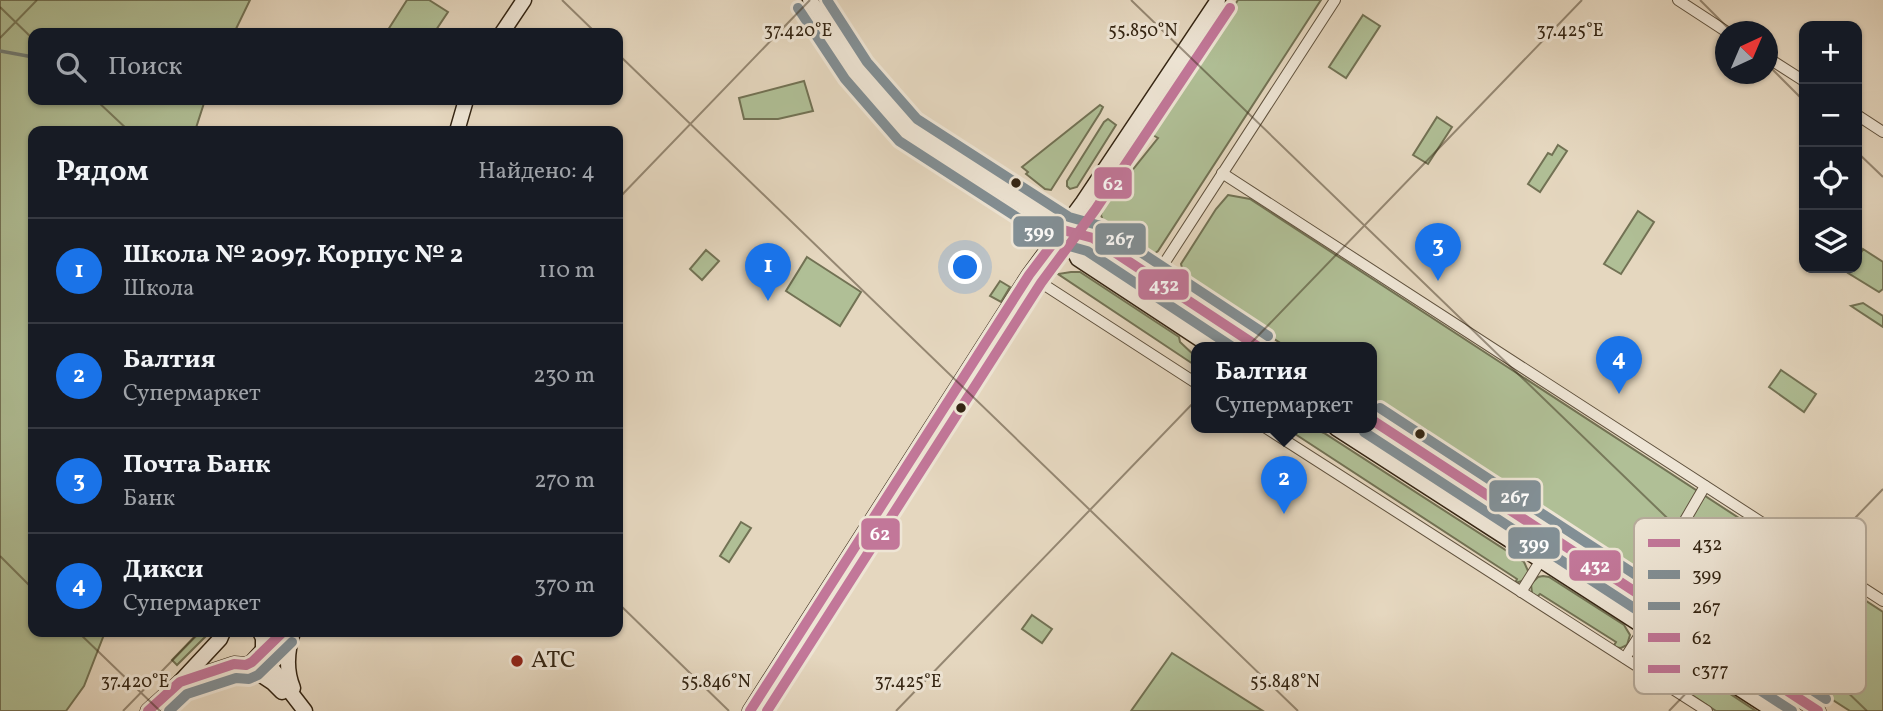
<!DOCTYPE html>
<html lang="ru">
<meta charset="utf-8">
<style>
body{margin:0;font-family:Vollkorn,serif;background:#242831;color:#f1f3f6}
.controls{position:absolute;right:21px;top:21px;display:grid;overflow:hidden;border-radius:14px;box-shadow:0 2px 5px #0004}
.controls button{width:63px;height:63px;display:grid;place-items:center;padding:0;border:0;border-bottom:2px solid #363941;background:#171b24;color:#f1f3f6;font:35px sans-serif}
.compass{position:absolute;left:1715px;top:21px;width:63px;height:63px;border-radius:50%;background:#171b24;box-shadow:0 2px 5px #0004;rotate:44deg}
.you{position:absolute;left:966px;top:268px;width:24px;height:24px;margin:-18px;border:5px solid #fff;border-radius:50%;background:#1a73e8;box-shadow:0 0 0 10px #1a73e833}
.badge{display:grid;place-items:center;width:46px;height:46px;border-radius:50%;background:#1a73e8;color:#fff;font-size:23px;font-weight:700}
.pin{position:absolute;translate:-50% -58px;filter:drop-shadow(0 2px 4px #0008)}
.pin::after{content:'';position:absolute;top:37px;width:24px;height:21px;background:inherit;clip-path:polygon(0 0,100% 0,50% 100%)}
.popup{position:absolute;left:1191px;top:342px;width:186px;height:91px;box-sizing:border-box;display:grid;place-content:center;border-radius:14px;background:#171b24;filter:drop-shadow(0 2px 5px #0005);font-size:23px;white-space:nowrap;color:#9ea1a6}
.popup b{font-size:26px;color:#f1f3f6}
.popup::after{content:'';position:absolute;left:50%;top:100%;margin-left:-14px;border:14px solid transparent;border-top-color:#171b24}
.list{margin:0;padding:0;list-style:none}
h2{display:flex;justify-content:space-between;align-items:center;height:91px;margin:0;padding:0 28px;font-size:30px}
h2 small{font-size:23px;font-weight:400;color:#9ea1a6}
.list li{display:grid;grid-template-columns:46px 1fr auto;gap:21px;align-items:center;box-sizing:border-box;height:105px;padding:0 28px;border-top:2px solid #363941}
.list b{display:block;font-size:26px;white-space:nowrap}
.list p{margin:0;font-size:23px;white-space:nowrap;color:#9ea1a6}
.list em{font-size:23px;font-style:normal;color:#9ea1a6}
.icon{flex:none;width:38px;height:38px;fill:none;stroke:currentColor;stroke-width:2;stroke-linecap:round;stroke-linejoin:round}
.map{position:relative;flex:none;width:1883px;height:711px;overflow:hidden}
.search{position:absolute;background:#171b24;box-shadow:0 2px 5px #0004;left:28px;top:28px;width:595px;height:77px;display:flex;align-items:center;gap:18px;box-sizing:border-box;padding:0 24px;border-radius:14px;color:#9ea1a6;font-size:26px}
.panel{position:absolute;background:#171b24;box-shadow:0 2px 5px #0004;left:28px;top:126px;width:595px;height:511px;border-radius:14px}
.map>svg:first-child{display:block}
.green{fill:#b0bf96;stroke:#727254;stroke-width:2}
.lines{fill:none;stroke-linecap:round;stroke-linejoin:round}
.stream{stroke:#707d77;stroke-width:3.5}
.street-casing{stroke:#60523e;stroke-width:12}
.secondary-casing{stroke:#342513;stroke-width:17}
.street{stroke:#eee5d5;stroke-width:10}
.secondary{stroke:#eee5d5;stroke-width:14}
.bus-1-casing{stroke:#eee5d5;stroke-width:16}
.bus-2-casing{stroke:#eee5d5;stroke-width:16}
.bus-3-casing{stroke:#eee5d5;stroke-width:16}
.bus-4-casing{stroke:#eee5d5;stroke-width:16}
.bus-5-casing{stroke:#eee5d5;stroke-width:16}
.bus-1{stroke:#c27799;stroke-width:10}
.bus-2{stroke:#828f95;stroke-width:10}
.bus-3{stroke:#828f95;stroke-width:10}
.bus-4{stroke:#c27799;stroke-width:10}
.bus-5{stroke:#c27799;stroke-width:10}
.ticks{fill:none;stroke:#342513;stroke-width:2;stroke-opacity:0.45}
.bus-dot{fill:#342513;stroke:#eee5d5;stroke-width:2.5}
.poi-dot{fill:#8f2418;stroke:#eee5d5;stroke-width:2.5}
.labels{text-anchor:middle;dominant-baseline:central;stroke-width:6;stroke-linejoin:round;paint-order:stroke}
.poi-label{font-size:24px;fill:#342513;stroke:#eee5d5;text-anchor:start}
.key{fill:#eee5d5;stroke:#b6ab9b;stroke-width:2}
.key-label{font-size:19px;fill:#342513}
.ticks-label{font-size:18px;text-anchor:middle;fill:#342513;stroke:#eee5d5;stroke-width:6;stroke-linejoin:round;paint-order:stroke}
.line-badge{stroke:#eee5d5;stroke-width:2.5}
.badge-label{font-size:19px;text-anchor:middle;font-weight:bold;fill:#fff}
</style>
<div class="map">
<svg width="1883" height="711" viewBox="0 0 1883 711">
<rect width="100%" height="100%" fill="#e5d7bf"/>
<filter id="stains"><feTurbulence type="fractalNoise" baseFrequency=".00286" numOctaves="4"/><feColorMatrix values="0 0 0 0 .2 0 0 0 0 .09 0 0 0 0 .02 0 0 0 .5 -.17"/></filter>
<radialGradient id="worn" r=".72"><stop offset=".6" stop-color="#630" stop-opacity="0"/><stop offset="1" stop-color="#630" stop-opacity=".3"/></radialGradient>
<!-- green -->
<g class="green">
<polygon points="0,0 250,0 234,33 33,33 33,100 205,100 195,131 33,131 33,632 105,632 84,686 66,711 0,711"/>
<polygon points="407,0 429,0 448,12 434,33 386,33"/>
<polygon points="1238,0 1321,0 1158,251 1154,254 1141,252 1109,231 1105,227 1101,215 1103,207 1158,138 1151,134"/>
<polygon points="1363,15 1380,26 1346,78 1329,67"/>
<polygon points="804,81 813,111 778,119 744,119 739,98"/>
<polygon points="1100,105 1103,107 1100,113 1051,190 1045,189 1026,174 1028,172 1022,167"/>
<polygon points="1437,117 1452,127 1428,164 1413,155"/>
<polygon points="1108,119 1116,125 1077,187 1070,189 1067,186 1067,181 1104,122"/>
<polygon points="1558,145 1567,151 1540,192 1528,184 1548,153 1552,155"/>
<polygon points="1228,195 1250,199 1883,612 1883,711 1850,711 1434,444 1436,441 1428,431 1409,419 1405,425 1372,403 1372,348 1288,348 1190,284 1185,279 1181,264 1216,209"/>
<polygon points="1638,211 1654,222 1621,274 1604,264"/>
<polygon points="1863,249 1883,262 1883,289 1879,292 1848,273 1852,268 1857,268 1857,260"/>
<polygon points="706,250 719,261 702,280 690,269"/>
<polygon points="807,257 861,292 840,326 786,291"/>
<polygon points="1071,272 1080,272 1179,337 1180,342 1196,357 1196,366 1058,274"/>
<polygon points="1000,281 1010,287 1001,302 990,296"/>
<polygon points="1863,303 1883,316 1883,327 1851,306"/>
<polygon points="1781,370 1816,394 1804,412 1769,387"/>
<polygon points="1277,428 1291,428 1296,432 1298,428 1312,428 1324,433 1524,562 1529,573 1522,581 1515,583 1517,579 1292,432 1289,436"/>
<polygon points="741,522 751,528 729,562 720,556"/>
<polygon points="1543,576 1549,577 1624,625 1630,635 1627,645 1621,648 1613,647 1616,642 1540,594 1536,598 1532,593 1531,584 1538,577"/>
<polygon points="1032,615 1052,629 1042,643 1022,629"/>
<polygon points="199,632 207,632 207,635 177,665 172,660"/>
<polygon points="1647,643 1656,645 1756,711 1716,711 1638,659 1636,653 1639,645"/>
<polygon points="1172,653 1263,711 1131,711"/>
</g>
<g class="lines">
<!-- stream -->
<polyline class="stream" points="0,51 33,57"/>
<!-- street casing -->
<g class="street-casing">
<g id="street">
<polyline points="1678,0 1727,32"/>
<polyline points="1768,58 1804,81"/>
<polyline points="1857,115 1883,132"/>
<polyline points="1222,173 1883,601"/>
<polyline points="1029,275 1196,383"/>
<polyline points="1154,279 1335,0"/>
<polyline points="1266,428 1707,711"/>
<polyline points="1521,592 1541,560"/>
<polyline points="1641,596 1705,486"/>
<polyline points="1625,658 1645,627"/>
</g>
</g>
<!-- secondary casing -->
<g class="secondary-casing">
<g id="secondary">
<polyline points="810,0 856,70 908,130 1063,230 1093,238 1260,348"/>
<polyline points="502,33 524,0"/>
<polyline points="457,131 466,100"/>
<polyline points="1063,230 1078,259 1213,348"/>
<polyline points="1372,420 1818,711"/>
<polyline points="1336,428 1774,711"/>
<polyline points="260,632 263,638 263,650"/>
<polyline points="261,654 305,711"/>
<polyline points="246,665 273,683 282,692"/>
<polyline points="180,682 234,664 246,665 252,662 263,650 283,632"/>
<path d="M293 688C285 669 287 651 293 632"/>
<polyline points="148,711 180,682 220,639 223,632"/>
<polyline points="750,711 1029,275 1083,202 1218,0"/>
</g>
</g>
<!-- street -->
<use href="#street" class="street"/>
<!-- secondary -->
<use href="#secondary" class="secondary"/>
<!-- bus-1 casing -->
<g class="bus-1-casing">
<g id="bus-1">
<polyline points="1063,230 1093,238 1260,348"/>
<polyline points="1372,420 1818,711"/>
<polyline points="750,711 1029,275 1063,230"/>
</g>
</g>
<!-- bus-2 casing -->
<g class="bus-2-casing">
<g id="bus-2">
<polyline points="798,8 845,79 899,141 1055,242 1087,251 1234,348"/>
<polyline points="1364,432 1792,711"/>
<polyline points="169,711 187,694 236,678 249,679 258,675 292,642"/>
</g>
</g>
<!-- bus-3 casing -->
<g class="bus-3-casing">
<g id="bus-3">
<polyline points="827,0 867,62 917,119 1069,217 1101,226 1268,336"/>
<polyline points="1380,408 1826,699"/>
</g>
</g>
<!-- bus-4 casing -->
<g class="bus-4-casing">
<polyline id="bus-4" points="767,711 1041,283 1095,210 1230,8"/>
</g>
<!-- bus-5 casing -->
<g class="bus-5-casing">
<polyline id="bus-5" points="148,711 180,682 234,664 246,665 252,662 283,632"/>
</g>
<!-- bus-1 -->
<use href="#bus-1" class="bus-1"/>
<!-- bus-2 -->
<use href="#bus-2" class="bus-2"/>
<!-- bus-3 -->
<use href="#bus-3" class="bus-3"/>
<!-- bus-4 -->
<use href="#bus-4" class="bus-4"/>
<!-- bus-5 -->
<use href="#bus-5" class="bus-5"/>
</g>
<!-- ticks -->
<path class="ticks" d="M562 0 596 33M1131 0 1867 711M1700 0 1732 32M0 7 33 39M0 38 37 0M618 54 1298 711M1768 65 1804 101M96 100 129 131M1857 152 1883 177M618 199 810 0M0 556 33 589M618 603 729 711M78 632 160 711M123 711 200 632M896 711 1582 0M1669 711 1883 489"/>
<!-- markers -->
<g class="bus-dot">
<circle cx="1016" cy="183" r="6"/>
<circle cx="961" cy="408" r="6"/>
<circle cx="1420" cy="434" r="6"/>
</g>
<circle class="poi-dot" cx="517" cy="661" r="7"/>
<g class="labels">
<!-- poi labels -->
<g class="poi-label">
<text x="531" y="661">АТС</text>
</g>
</g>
<!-- legend -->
<rect x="1634" y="518" width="232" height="176" rx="10" class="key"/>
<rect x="1648" y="539" width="32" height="8" fill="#c27799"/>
<rect x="1648" y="570" width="32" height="9" fill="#828f95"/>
<rect x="1648" y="602" width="32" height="8" fill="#828f95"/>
<rect x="1648" y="633" width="32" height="9" fill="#c27799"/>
<rect x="1648" y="665" width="32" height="8" fill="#c27799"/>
<g class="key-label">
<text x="1692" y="550">432</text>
<text x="1692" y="581">399</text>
<text x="1692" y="613">267</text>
<text x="1692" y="644">62</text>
<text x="1692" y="676">с377</text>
</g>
<g class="ticks-label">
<text x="1143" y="36">55.850°N</text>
<text x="798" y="36">37.420°E</text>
<text x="1570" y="36">37.425°E</text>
<text x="135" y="687">37.420°E</text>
<text x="908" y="687">37.425°E</text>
<text x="716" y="687">55.846°N</text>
<text x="1285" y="687">55.848°N</text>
</g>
<g class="line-badge">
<rect x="1093" y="166" width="40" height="34" rx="7" fill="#c27799"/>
<rect x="1012" y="215" width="53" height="33" rx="7" fill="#828f95"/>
<rect x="1094" y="222" width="53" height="34" rx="7" fill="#828f95"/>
<rect x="1137" y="268" width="53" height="33" rx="7" fill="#c27799"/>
<rect x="1488" y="479" width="54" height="34" rx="7" fill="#828f95"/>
<rect x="860" y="517" width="41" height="34" rx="7" fill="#c27799"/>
<rect x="1507" y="526" width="54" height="34" rx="7" fill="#828f95"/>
<rect x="1568" y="549" width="54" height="33" rx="7" fill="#c27799"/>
</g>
<g class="badge-label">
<text x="1113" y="190">62</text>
<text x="1039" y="238">399</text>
<text x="1120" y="245">267</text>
<text x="1164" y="291">432</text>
<text x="1515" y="503">267</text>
<text x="880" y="540">62</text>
<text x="1534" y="550">399</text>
<text x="1595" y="572">432</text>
</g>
<rect width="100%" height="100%" filter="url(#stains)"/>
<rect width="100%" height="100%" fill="url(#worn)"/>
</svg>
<div class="controls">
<button>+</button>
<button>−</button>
<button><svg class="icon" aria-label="locate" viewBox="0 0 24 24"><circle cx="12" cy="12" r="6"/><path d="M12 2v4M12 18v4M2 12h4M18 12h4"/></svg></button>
<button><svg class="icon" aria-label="layers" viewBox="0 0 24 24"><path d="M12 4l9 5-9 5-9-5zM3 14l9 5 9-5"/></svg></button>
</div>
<svg class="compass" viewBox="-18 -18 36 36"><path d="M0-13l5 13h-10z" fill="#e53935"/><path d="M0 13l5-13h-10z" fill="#9ea1a6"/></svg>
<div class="you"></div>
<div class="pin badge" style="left:768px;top:301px">1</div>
<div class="pin badge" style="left:1284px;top:514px">2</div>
<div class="popup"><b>Балтия</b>Супермаркет</div>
<div class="pin badge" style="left:1438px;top:281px">3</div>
<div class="pin badge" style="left:1619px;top:394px">4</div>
<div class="search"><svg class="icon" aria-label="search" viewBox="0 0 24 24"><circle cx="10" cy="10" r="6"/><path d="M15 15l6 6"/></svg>Поиск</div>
<section class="panel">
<h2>Рядом<small>Найдено: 4</small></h2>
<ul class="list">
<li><span class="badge">1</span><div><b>Школа № 2097. Корпус № 2</b><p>Школа</p></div><em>110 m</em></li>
<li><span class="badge">2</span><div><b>Балтия</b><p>Супермаркет</p></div><em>230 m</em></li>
<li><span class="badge">3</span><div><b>Почта Банк</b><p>Банк</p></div><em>270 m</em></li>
<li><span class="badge">4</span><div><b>Дикси</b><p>Супермаркет</p></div><em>370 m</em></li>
</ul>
</section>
</div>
